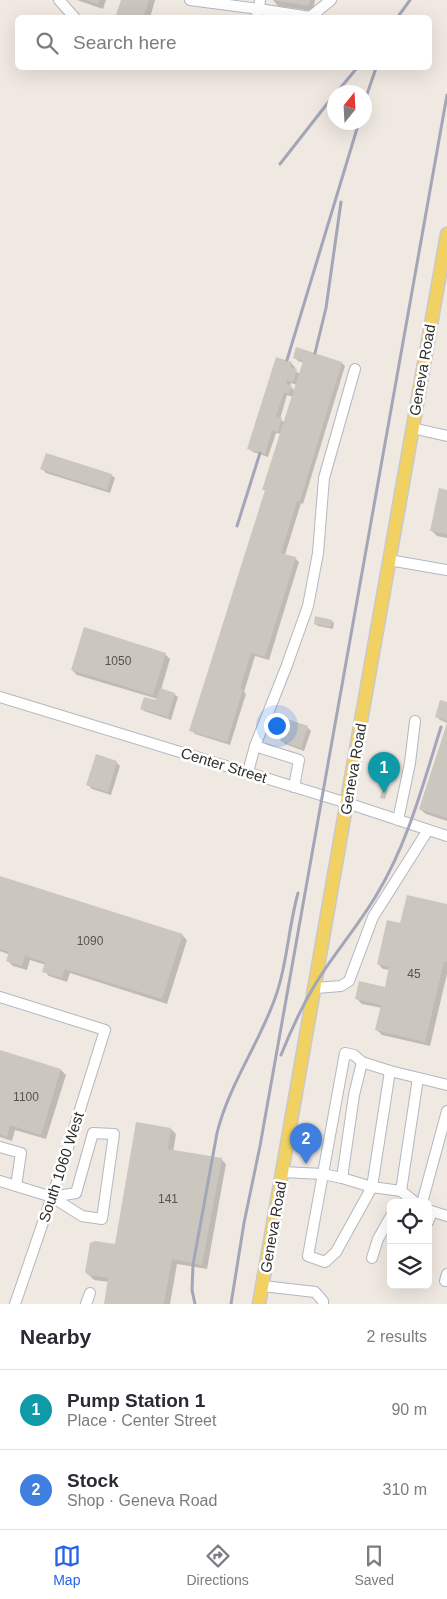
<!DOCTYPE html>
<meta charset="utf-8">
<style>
body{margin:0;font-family:Arial,sans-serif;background:#f2f2f3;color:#2b2b33}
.controls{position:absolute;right:15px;bottom:15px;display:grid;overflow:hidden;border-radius:8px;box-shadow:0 5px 20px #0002}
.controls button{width:45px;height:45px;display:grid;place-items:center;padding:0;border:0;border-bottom:1px solid #e1e1e2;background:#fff;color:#2b2b33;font:25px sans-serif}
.compass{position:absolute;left:327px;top:85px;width:45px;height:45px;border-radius:50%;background:#fff;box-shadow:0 5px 20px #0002;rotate:18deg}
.you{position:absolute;left:276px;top:725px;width:18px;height:18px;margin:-12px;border:4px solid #fff;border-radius:50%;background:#1a73e8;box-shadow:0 0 0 8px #1a73e833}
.badge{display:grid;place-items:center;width:32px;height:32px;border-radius:50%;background:#2563eb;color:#fff;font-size:16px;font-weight:700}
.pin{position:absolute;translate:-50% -41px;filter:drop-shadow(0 1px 2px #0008)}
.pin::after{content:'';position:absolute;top:26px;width:18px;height:15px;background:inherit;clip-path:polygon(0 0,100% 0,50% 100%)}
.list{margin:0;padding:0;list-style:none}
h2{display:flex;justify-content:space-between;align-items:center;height:65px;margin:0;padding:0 20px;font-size:21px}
h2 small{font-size:16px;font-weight:400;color:#7c7c81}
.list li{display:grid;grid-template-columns:32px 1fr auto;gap:15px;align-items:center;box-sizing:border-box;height:80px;padding:0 20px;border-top:1px solid #e1e1e2}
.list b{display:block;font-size:19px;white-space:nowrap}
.list p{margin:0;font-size:16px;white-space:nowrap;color:#7c7c81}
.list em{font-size:16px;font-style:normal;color:#7c7c81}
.icon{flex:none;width:28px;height:28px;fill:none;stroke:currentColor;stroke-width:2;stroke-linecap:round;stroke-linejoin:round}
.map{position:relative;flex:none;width:447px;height:1304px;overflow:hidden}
.search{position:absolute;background:#fff;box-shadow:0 5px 20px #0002;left:15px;right:15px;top:15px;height:55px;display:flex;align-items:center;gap:12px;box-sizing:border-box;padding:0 18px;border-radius:8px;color:#7c7c81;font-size:19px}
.sheet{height:225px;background:#fff}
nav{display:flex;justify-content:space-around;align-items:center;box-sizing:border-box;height:70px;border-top:1px solid #e1e1e2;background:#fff;font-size:14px;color:#7c7c81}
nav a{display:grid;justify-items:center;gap:2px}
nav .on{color:#2563eb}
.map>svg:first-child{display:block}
.shadow{fill:#0003;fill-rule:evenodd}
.building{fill:#cbc7bf}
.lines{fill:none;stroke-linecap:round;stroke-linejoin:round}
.minor-casing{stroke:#b4b7c1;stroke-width:12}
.major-casing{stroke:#c9c9c9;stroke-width:15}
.minor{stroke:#fff;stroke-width:10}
.major{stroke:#f2d163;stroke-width:12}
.rail{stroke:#a3a6b8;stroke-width:3}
.labels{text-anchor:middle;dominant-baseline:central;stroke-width:5;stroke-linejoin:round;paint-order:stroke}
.number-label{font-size:12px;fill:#555452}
.street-label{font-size:15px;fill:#2e2e2e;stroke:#fff}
</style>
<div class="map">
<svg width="447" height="1304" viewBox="0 0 447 1304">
<rect width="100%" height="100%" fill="#efe9e1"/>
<!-- shadow -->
<g class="shadow">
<polygon points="77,0 106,0 103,9"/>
<polygon points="122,0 155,0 150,18 116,18"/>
<polygon points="273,0 315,0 313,11 278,6"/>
<path d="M295 357 342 363 345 366 303 504 301 503 285 555 295 558 299 562 269 660 255 656 244 692 246 694 230 745 195 734 191 730 266 491 281 434 276 433 268 457 253 452 249 449 291 363 295 367 294 370 300 374 304 363 298 361ZM291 383 297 385 295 391 290 386ZM287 395 293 397 285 423 280 419Z"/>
<polygon points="42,469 111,475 115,478 110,493 46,473"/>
<polygon points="447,491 447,538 437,536 432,531"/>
<polygon points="332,621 334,623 333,629 318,626 315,624"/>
<polygon points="165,654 170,659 161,690 174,694 178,697 171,720 144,711 142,709 155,701 161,700 77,675 72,670"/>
<polygon points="447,703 447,723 440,720 437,717"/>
<polygon points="447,726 447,821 426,814 420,809"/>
<polygon points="307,727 311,731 304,751 285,744 281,740"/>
<polygon points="116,762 120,766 111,795 92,789 88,785"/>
<polygon points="0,877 182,935 187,940 167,1004 70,973 67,982 49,976 44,971 46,965 30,960 27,970 13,966 8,961 10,955 0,951"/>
<polygon points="447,906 447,974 430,1046 382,1035 377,1030 382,1008 362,1004 357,999 386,989 390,970 383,969 378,964 401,924"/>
<polygon points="0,1051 61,1070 66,1075 46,1139 15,1130 12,1141 0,1137"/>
<polygon points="171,1129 176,1134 173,1152 221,1159 226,1164 207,1269 177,1264 170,1304 105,1304 109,1282 94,1280 86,1272 116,1245"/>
</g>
<!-- building -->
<g class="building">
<polygon points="86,0 99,0 98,4"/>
<polygon points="121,0 149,0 144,15 150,18 115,18"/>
<polygon points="273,0 310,0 309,6"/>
<polygon points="296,347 342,362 300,501 297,501 281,553 296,557 265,657 251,653 240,688 243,689 227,742 189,731 265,490 262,490 303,361 293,358"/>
<polygon points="276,357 292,362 290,367 297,369 293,382 287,380 286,384 292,386 289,394 284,392 276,416 282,418 278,432 272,430 265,454 247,449"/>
<polygon points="46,453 112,474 107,490 40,469"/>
<polygon points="439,488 447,490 447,534 430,531"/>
<polygon points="315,616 332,620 331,627 314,624"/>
<polygon points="84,627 166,653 153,695 71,670"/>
<polygon points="160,688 175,693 168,717 140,709 144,697 156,700"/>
<polygon points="440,700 447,702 447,721 435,717"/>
<polygon points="287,719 308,726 301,748 280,741"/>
<polygon points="447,723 447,818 419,809"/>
<polygon points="96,754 117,761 108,792 86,785"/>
<polygon points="383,788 388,789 385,799 380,798"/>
<polygon points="0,876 183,934 162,999 65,969 62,978 42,972 45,962 25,956 22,966 6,961 9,952 0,949"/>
<polygon points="407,895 447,904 447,962 444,962 425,1042 375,1030 381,1005 355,999 359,981 385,987 389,967 377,964 387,920 400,923"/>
<polygon points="0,1050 61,1069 41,1135 10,1125 7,1137 0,1134"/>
<polygon points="136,1122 171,1128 168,1149 222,1158 202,1265 172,1259 164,1304 104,1304 108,1278 88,1275 85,1272 90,1243 95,1241 115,1244"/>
</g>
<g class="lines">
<!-- minor casing -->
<g class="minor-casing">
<g id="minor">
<polyline points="59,0 75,18"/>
<polyline points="190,0 259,9 256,18"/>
<polyline points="260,0 259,9 310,17 331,0"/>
<polyline points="412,428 447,436"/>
<polyline points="389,560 447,570"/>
<polyline points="0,697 347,803 447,836"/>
<polyline points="255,746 299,760 294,787"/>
<polyline points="248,772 255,746 287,665 308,606 318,553 324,478 355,369"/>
<polyline points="398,820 410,763 415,721"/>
<polyline points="316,988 341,986 349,981 373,917 428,830"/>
<polyline points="0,997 105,1030 60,1173 15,1304"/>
<polyline points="362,1062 354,1055 345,1053 308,1256 325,1262 336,1252 372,1187 390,1071"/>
<polyline points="0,1147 21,1153 16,1186"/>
<polyline points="283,1172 323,1174 342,1178 354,1095 362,1062 390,1071 447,1085"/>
<polyline points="342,1178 372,1187 401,1191 416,1203"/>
<polyline points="0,1181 52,1197 82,1216 102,1219 114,1134 93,1133 76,1193 52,1197"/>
<polyline points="401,1191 418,1078"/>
<polyline points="422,1203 447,1111"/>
<polyline points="428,1210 447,1216"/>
<polyline points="428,1222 432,1212"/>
<polyline points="372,1258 378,1239 391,1216"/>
<polyline points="445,1281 447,1274"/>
<polyline points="263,1286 315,1292 323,1301 323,1304"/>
<polyline points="86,1304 90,1293"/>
</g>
</g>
<!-- major casing -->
<g class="major-casing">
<path id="major" d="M259 1304C323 948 382 590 447 234"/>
</g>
<!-- minor -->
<use href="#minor" class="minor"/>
<!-- major -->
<use href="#major" class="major"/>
<!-- rail -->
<g class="rail">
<polyline points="397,18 410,0"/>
<polyline points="337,92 357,68"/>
<polyline points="364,103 376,68"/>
<polyline points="280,164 334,95"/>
<polyline points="315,353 326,308 341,202"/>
<polyline points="287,360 359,122"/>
<polyline points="237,526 260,453"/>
<path d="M281 1055C291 1030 302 1006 316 983 335 952 359 925 377 894 408 843 423 784 441 727"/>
<path d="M195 1304 192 1290 193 1265 217 1133C229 1085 257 1047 274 1001 287 967 288 929 298 893"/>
<polyline points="231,1304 244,1223 260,1146 447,95"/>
</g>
</g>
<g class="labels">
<!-- number labels -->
<g class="number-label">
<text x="118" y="661">1050</text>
<text x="90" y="941">1090</text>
<text x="414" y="974">45</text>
<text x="26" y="1097">1100</text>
<text x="168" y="1199">141</text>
</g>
<!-- street labels -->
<g class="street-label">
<text transform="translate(422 370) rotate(-80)">Geneva Road</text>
<text transform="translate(224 765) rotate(17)">Center Street</text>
<text transform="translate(353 769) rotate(-80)">Geneva Road</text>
<text transform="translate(61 1167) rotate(-72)">South 1060 West</text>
<text transform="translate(273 1227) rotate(-80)">Geneva Road</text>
</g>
</g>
</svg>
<div class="controls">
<button><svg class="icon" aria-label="locate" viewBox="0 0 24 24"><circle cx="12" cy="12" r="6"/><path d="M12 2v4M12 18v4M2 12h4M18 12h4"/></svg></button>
<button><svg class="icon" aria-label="layers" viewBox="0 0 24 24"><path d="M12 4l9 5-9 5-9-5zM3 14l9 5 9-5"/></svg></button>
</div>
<svg class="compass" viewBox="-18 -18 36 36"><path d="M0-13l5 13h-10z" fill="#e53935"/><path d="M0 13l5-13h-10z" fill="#7c7c81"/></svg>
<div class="you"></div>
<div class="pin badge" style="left:384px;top:793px;background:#0f9aa8">1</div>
<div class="pin badge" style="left:306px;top:1164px;background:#3f7fe0">2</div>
<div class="search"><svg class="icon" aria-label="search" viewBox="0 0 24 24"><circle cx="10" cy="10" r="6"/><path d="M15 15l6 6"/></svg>Search here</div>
</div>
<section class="sheet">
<h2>Nearby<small>2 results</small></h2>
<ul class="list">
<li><span class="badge" style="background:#0f9aa8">1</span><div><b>Pump Station 1</b><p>Place · Center Street</p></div><em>90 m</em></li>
<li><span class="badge" style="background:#3f7fe0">2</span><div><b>Stock</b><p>Shop · Geneva Road</p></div><em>310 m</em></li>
</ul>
</section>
<nav>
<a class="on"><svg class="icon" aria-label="map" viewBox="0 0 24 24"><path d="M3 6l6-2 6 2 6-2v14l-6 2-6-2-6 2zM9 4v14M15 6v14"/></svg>Map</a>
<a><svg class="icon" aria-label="directions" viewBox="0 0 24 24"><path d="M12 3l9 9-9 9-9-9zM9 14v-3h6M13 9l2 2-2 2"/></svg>Directions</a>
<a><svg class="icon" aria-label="saved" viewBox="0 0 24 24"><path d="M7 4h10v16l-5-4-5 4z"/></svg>Saved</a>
</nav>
